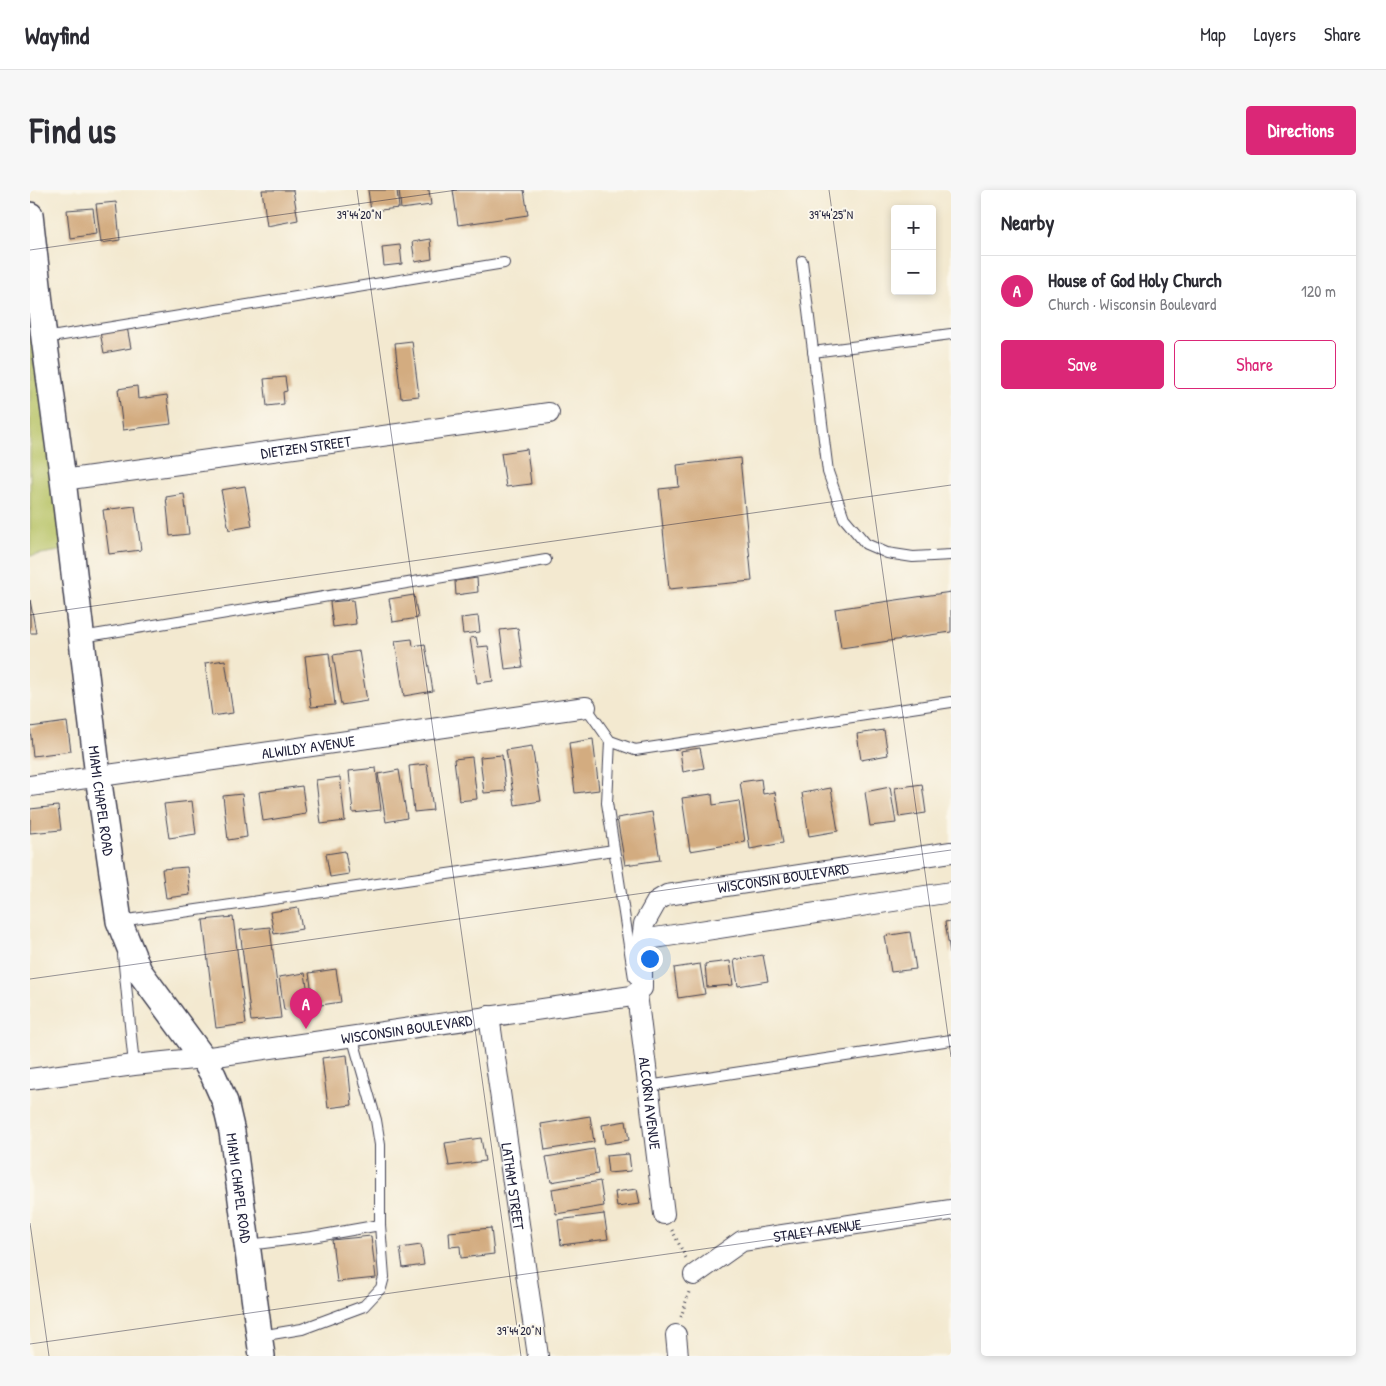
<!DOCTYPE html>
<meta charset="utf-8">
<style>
body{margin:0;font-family:"Patrick Hand",sans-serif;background:#f7f7f7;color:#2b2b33}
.controls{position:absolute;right:15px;top:15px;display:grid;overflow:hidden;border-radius:5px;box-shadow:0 2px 8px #0003}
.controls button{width:45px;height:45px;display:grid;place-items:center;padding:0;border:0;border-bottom:1px solid #e1e1e2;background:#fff;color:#2b2b33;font:25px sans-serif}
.you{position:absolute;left:619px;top:768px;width:18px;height:18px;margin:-12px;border:4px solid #fff;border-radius:50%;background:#1a73e8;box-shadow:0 0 0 8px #1a73e833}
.badge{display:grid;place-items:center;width:32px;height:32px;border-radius:50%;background:#db2777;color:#fff;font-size:16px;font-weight:700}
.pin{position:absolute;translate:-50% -41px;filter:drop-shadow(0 1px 2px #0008)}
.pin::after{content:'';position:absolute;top:26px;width:18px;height:15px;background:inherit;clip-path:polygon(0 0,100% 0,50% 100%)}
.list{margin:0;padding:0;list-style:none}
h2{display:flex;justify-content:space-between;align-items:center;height:65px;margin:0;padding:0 20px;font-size:21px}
h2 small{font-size:16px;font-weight:400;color:#7c7c81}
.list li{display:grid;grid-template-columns:32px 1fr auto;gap:15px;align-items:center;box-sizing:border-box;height:70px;padding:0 20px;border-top:1px solid #e1e1e2}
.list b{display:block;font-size:19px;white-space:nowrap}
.list p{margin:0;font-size:16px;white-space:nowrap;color:#7c7c81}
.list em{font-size:16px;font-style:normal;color:#7c7c81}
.actions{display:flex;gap:10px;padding:15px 20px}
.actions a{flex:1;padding:11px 0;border:1px solid #db2777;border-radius:5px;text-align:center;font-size:18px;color:#db2777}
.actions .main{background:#db2777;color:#fff}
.map{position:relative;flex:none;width:921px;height:1166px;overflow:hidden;border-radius:5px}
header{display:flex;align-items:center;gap:30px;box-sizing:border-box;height:70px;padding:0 25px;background:#fff;border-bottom:1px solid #e1e1e2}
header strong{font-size:24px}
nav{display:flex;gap:28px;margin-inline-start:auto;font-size:18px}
.intro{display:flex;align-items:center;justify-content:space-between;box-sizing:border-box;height:120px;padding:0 30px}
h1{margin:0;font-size:35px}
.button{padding:12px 22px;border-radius:5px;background:#db2777;color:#fff;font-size:18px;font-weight:700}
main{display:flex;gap:30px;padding:0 30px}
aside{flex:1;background:#fff;border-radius:5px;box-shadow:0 2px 8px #0003}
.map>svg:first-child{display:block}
.green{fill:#b5c162;stroke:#6c724e}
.building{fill:#d3ac80}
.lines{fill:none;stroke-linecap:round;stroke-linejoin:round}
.service-casing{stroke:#414051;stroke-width:12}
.minor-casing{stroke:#414051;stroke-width:22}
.tertiary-casing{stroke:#414051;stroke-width:28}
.path{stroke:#414051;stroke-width:3;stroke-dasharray:1 4;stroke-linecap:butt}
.service{stroke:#fff;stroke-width:10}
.minor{stroke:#fff;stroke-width:20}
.tertiary{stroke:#fff;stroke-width:25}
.ticks{fill:none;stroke:#22223b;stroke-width:1;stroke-opacity:0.45}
.labels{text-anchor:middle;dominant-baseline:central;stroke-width:4;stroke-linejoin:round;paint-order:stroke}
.street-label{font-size:15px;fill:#22223b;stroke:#fbf7ec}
.ticks-label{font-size:12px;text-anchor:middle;fill:#22223b;stroke:#fbf7ec;stroke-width:4;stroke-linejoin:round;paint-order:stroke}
</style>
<header>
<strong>Wayfind</strong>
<nav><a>Map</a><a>Layers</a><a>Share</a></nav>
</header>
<div class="intro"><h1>Find us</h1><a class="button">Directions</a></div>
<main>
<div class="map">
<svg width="921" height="1166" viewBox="0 0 921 1166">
<rect width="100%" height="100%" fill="#fbf7ec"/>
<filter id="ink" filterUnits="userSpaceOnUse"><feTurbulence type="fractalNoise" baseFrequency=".02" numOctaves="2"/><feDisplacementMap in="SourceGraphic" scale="10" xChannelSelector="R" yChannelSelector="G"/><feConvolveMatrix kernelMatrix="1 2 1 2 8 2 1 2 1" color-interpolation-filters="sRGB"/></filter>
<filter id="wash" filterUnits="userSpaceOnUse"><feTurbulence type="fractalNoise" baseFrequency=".0096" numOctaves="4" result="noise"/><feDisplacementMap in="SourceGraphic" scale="20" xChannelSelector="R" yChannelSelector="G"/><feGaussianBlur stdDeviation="1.12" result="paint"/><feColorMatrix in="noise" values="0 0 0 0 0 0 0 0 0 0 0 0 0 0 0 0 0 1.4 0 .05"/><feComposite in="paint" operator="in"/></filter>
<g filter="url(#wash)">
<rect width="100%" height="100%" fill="#f3e9d0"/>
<!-- green -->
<polygon class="green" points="0,25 41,359 0,366"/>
<g id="blocks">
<!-- building -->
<g class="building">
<polygon points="232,0 263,0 268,30 237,36"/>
<polygon points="338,0 367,0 369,18 341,21"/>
<polygon points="369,0 399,0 401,15 371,19"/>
<polygon points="423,0 494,0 498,25 428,35"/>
<polygon points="86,12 90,50 71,53 66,14"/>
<polygon points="63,18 66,44 40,48 37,20"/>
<polygon points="400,49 402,69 385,72 382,52"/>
<polygon points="370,55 372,74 354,76 352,57"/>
<polygon points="97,137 101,158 74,163 70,142"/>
<polygon points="382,151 389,206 371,208 365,153"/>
<polygon points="255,187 257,201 253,202 254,214 237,216 234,189"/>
<polygon points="107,196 108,209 137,205 141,234 93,240 88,199"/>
<polygon points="497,259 501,294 476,297 471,263"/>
<polygon points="710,268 722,391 639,399 629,299 649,297 647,275"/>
<polygon points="215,296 222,336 199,340 191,300"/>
<polygon points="154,304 159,344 140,346 136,307"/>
<polygon points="105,316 111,360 79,364 73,320"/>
<polygon points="447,388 448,402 426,405 425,391"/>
<polygon points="921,402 921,442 811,458 805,419"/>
<polygon points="384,405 388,428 363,432 359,409"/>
<polygon points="0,410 6,443 0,443"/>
<polygon points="323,410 326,434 303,437 300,412"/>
<polygon points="448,426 450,442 433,444 431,428"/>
<polygon points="488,438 493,477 475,479 470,440"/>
<polygon points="446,447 448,457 458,456 463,491 447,493 440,448"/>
<polygon points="382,449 383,456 395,454 403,501 374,506 365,451"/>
<polygon points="329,461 337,511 311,515 303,465"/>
<polygon points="299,463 305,515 281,517 275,466"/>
<polygon points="195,470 203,523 182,526 175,473"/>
<polygon points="37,532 41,561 3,566 0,537"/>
<polygon points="854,540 858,565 831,570 827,544"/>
<polygon points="563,549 569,600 545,603 539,553"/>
<polygon points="502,556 511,611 485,615 476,560"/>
<polygon points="670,558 674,578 653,582 650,561"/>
<polygon points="472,565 476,601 454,603 450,567"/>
<polygon points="442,567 447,609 429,611 424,569"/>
<polygon points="397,574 403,620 384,622 379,576"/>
<polygon points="346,578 351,620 323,623 319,581"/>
<polygon points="369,580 377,628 356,632 348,584"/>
<polygon points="310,587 315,631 291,634 286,590"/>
<polygon points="731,589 733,604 745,602 753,653 720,659 710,592"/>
<polygon points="892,594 896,623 869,627 865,598"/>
<polygon points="272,596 276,624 233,631 229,602"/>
<polygon points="860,597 866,633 840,636 835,602"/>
<polygon points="801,598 808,641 779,646 772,603"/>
<polygon points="212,604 217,647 198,650 193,606"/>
<polygon points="682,604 683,615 709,611 715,652 660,661 652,608"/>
<polygon points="162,611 166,644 139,648 134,614"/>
<polygon points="28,616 31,640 0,643 0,619"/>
<polygon points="622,622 630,670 595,675 587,628"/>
<polygon points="315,661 319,684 300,687 296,664"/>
<polygon points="157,677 160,705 136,708 132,679"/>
<polygon points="268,718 272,739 244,744 240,722"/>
<polygon points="203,727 216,834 186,838 173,730"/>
<polygon points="921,731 921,762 920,763 915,732"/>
<polygon points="240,737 251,828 221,831 210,740"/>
<polygon points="880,742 886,779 861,782 855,746"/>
<polygon points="733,765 738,791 708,796 704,770"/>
<polygon points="700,771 703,795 677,797 675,774"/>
<polygon points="670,774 675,804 648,808 644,778"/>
<polygon points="306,779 311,812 284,816 279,783"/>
<polygon points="275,783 280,817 254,820 249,787"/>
<polygon points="317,865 322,915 298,918 292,868"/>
<polygon points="560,926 564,952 515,960 511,934"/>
<polygon points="596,931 599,950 575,954 572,935"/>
<polygon points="451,948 455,971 419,976 415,953"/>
<polygon points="564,959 568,984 521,992 516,967"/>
<polygon points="599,964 601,981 578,983 576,966"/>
<polygon points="570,991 574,1016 526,1024 522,999"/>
<polygon points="607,999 610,1014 587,1017 585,1002"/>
<polygon points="574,1024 578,1049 531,1055 528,1030"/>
<polygon points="461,1038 464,1064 431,1068 430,1056 420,1057 419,1042"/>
<polygon points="341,1046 346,1088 307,1092 302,1050"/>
<polygon points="391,1055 394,1075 373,1078 370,1058"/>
</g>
</g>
</g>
<g filter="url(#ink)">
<use href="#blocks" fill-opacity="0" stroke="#414051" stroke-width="1"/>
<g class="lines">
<!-- service casing -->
<g class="service-casing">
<g id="service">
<polyline points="772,71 798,282 814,328 836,354 857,363 883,367 921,365"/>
<polyline points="15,148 474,73"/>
<polyline points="783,162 921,144"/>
<polyline points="52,447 516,370"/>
<polyline points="556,517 580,551 605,560 921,512"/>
<polyline points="580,551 577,613 604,788"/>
<polyline points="90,731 584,660"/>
<polyline points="93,765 104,875"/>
<polyline points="322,846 346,930 350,955 350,1035"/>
<polyline points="618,896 921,850"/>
<polyline points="218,1055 282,1047 350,1035 354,1087 351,1098 334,1116 272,1139 230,1146"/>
</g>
</g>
<!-- minor casing -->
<g class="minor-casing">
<g id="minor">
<path id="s1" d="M33 290 519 223"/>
<path id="s2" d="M0 596 556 517"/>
<polyline points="612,750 921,702"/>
<path id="s3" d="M607 804 634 1024"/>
<path id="s4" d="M459 826 508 1166"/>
<path id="s5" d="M0 889 104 875 173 868 602 806 612 798V750L614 734 627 711 637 705 921 662"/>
<path id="s6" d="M664 1085 712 1051 921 1020"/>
<polyline points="646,1145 648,1166"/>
</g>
</g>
<!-- tertiary casing -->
<g class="tertiary-casing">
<g id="tertiary">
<path id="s7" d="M0 25 14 148 33 290 68 586 89 731 109 781 173 868 183 885 195 912 202 942 232 1166"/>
</g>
</g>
<!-- path -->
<g class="path">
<polyline points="642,1040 656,1068"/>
<polyline points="651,1127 659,1102"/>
</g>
<!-- service -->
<use href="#service" class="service"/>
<!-- minor -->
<use href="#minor" class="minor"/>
<!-- tertiary -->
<use href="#tertiary" class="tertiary"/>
</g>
</g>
<!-- ticks -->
<path class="ticks" d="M327 0 491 1166M799 0 921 867M0 60 427 0M0 425 921 295M0 789 921 660M0 1033 19 1166M0 1154 921 1024"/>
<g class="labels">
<!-- street labels -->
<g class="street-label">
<text stroke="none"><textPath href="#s1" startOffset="245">DIETZEN STREET</textPath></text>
<text stroke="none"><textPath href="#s2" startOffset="281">ALWILDY AVENUE</textPath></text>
<text stroke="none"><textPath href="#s7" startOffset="590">MIAMI CHAPEL ROAD</textPath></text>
<text stroke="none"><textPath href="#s5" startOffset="840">WISCONSIN BOULEVARD</textPath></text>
<text stroke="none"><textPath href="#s5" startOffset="380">WISCONSIN BOULEVARD</textPath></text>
<text stroke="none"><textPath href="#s3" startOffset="110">ALCORN AVENUE</textPath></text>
<text stroke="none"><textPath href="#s4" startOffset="172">LATHAM STREET</textPath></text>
<text stroke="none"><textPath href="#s7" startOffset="1010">MIAMI CHAPEL ROAD</textPath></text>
<text stroke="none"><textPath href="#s6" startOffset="135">STALEY AVENUE</textPath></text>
</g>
</g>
<g class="ticks-label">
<text x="329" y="29">39°44'20"N</text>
<text x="801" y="29">39°44'25"N</text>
<text x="489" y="1145">39°44'20"N</text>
</g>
</svg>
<div class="controls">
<button>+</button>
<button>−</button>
</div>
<div class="you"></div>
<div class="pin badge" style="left:276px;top:839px">A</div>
</div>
<aside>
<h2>Nearby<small></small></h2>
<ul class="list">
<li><span class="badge">A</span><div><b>House of God Holy Church</b><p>Church · Wisconsin Boulevard</p></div><em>120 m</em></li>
</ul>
<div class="actions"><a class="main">Save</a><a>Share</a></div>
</aside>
</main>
